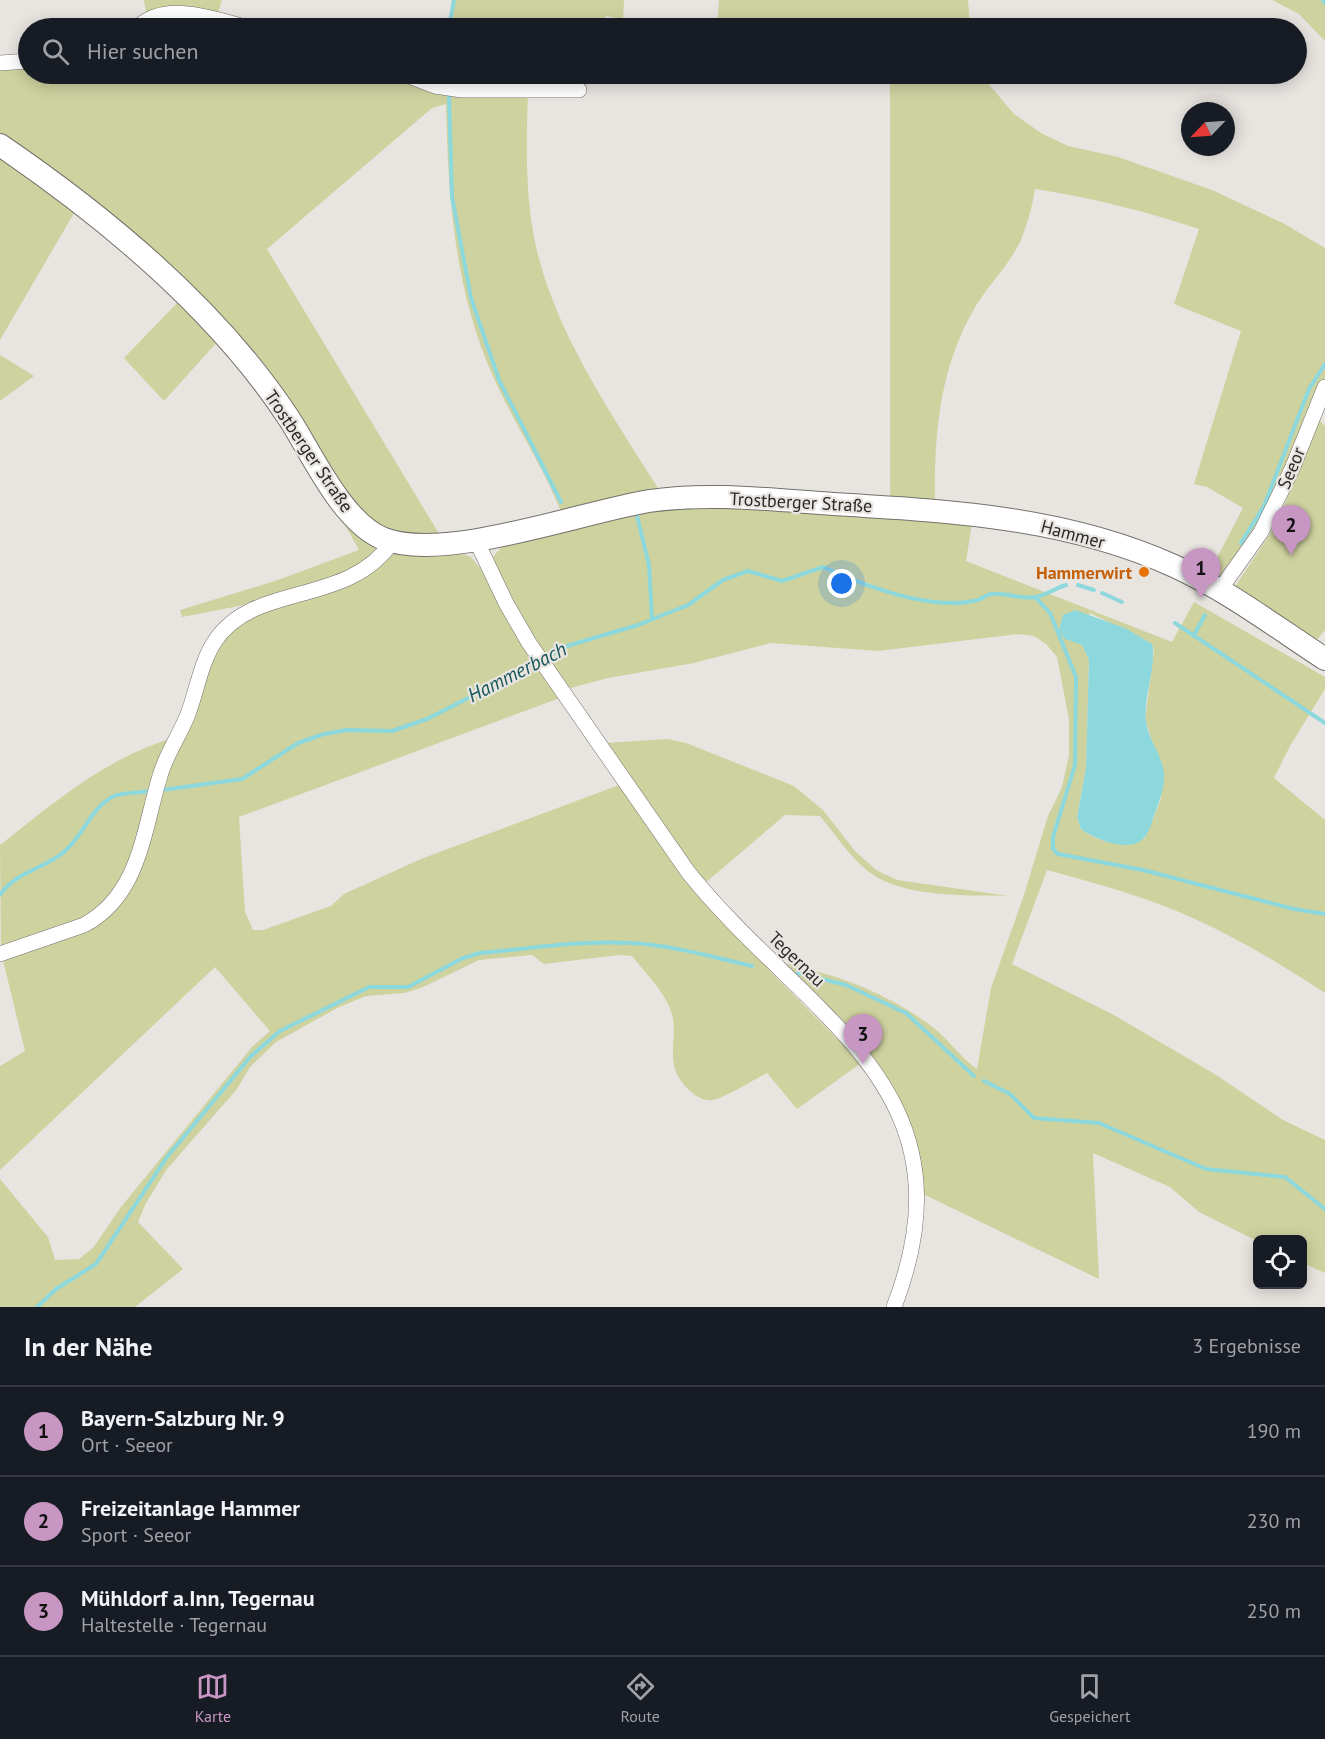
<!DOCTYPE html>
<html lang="de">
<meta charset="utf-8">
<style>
body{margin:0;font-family:"PT Sans",sans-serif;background:#242831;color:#f1f3f6}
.controls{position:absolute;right:18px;bottom:18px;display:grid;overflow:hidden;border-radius:9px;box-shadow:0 3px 15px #0003}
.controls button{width:54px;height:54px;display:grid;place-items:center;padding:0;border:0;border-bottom:2px solid #363941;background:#171b24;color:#f1f3f6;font:30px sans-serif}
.compass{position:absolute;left:1181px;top:102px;width:54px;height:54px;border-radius:50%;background:#171b24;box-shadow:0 3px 15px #0003;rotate:245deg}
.you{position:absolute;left:842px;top:584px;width:21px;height:21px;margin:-15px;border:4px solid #fff;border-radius:50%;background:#1a73e8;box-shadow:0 0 0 9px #1a73e833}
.badge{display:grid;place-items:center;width:39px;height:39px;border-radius:50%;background:#c896c2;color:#111;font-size:20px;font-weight:700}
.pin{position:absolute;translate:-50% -50px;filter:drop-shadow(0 2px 3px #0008)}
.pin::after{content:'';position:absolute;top:32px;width:21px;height:18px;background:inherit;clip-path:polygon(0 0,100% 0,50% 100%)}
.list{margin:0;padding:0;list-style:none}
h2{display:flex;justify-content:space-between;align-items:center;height:78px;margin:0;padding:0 24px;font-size:26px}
h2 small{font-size:20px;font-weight:400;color:#9ea1a6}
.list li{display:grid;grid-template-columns:39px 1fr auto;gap:18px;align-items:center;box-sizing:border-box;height:90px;padding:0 24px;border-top:2px solid #363941}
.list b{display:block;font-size:22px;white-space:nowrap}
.list p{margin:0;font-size:20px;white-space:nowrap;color:#9ea1a6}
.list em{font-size:20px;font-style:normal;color:#9ea1a6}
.icon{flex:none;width:33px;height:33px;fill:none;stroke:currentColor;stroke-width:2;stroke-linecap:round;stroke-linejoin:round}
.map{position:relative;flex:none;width:1325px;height:1307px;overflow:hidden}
.search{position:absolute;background:#171b24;box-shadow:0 3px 15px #0003;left:18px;right:18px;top:18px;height:66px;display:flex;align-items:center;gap:15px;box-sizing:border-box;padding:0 21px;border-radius:33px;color:#9ea1a6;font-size:22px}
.sheet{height:348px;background:#171b24}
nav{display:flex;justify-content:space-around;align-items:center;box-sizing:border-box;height:84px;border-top:2px solid #363941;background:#171b24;font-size:16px;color:#9ea1a6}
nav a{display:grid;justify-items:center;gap:3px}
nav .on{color:#c896c2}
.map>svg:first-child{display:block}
.green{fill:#ced29f;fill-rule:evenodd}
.water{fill:#8dd8dd}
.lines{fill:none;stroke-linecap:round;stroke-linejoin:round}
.stream{stroke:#8dd8dd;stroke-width:4}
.minor-casing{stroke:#74706c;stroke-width:16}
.secondary-casing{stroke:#74706c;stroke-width:24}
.minor{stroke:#fff;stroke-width:15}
.secondary{stroke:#fff;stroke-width:22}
.food-dot{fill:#e8710a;stroke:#e8e4e0;stroke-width:2}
.labels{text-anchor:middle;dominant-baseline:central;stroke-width:4.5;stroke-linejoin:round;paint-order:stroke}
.street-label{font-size:18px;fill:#2a2927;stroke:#e8e4e0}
.food-label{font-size:18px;font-weight:bold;fill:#c56008;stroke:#e8e4e0;text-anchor:end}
.water-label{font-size:20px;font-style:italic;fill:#16575b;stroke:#e8e4e0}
</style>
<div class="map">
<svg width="1325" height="1307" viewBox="0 0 1325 1307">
<rect width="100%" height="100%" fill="#e8e4e0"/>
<!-- green -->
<g class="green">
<polygon points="144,0 222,0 217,16 170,6 146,12"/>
<polygon points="452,0 624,0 623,19 606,16 602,28 448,28"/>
<polygon points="719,0 968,0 970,28 717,28"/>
<polygon points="1272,0 1325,0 1325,41 1299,14"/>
<polygon points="155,17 239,28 141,28"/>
<path d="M28 65V74H393L438 91 528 95C526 148 525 203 538 255 560 341 615 419 661 493L562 514C542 463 510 418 489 367 454 283 448 194 446 104L432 108 267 249 441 537 409 538 360 517 264 376 0 139V67Z"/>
<polygon points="452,74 608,74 608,78 605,82 582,85 454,86"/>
<path d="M875 74H980L1014 114 1041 133 1068 146 1118 157 1212 190 1283 223 1325 248V380L1263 519 1218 583 1207 577 1243 508 1207 487 1194 484 1241 331 1174 304 1199 229C1145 211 1092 198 1035 189 1032 208 1027 225 1020 242 1008 267 986 287 973 311 939 370 934 437 935 503L890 501V81Z"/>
<polygon points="0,153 77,208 0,340"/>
<polygon points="180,300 218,341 164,401 124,358"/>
<polygon points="0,355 34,376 0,401"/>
<polygon points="1317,418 1325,426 1325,630 1316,641 1234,588 1278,522"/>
<path d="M327 493 376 543 377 551 393 553 404 549 460 553 471 557 481 569 531 657 560 698 239 817 245 912 253 930H263L331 906 344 894 421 859 619 785 772 973 861 1063 797 1109 767 1073C753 1080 727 1097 713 1100 697 1103 679 1082 675 1069 670 1053 676 1034 673 1018 668 995 647 975 632 956L619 955 544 964 532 955 479 960 421 988 404 993 366 996 339 1007 276 1042 250 1067 237 1089 167 1169 146 1203 138 1222 183 1269 135 1307H0V1179L48 1237 55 1260 79 1259 93 1248 121 1207 252 1047 270 1031 215 967 0 1170V1066L25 1051 2 956 98 913 1 949 0 845C58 800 101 761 172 738L216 645 260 602 182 617 180 610 275 581 359 550Z"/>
<path d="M678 504 973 517 966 561 1172 642 1194 602 1325 677V689L1290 746 1274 778 1325 820V993C1269 956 1209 921 1145 899 1113 888 1080 879 1047 870L1012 964 1112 1014 1213 1073 1283 1120 1325 1140V1273L1303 1263 1302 1240 1257 1241 1199 1212 1170 1187 1093 1153 1099 1279 923 1194C911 1081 860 1038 783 963 839 975 888 993 934 1028 949 1040 961 1058 977 1069L991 988 1023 898 1048 816 1062 787 1069 755V719L1057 657 1046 644 1034 636 1018 634 878 651 771 643 694 663 608 678 567 689 527 629 494 566 493 557 506 542ZM1090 613 1145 640 1154 650 1145 720 1151 738 1161 799 1145 838C1124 850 1099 842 1081 829L1077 817 1086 768 1089 660 1082 645 1075 641Z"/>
<path d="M668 739 686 743 794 786 823 810 855 851 876 870 897 880 1009 896C967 895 903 898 869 872 850 857 835 834 820 816L785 815 704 884 605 743Z"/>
</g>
<!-- water -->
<path class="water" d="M1075 610 1125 628 1152 644C1157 664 1143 699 1146 721 1148 740 1162 754 1164 773 1165 786 1160 800 1155 813 1152 820 1150 832 1144 838 1129 854 1095 839 1081 829L1077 817 1086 768 1089 660 1082 645 1065 639 1059 631 1063 615Z"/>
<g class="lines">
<!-- stream -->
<g class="stream">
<polyline points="1323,0 1325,3"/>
<polyline points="449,28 454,0"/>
<polyline points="448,74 448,82"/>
<polyline points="449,96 452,197 471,298 499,380 561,502"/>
<polyline points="637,516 649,565 652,618"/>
<polyline points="1241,543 1264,506 1309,389 1325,364"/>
<polyline points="1078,585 1094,590"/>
<polyline points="1102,593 1122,602"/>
<polyline points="1035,597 1050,613 1076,677 1075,765 1053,837 1053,849 1058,854 1143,870 1294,909 1325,914"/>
<polyline points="1175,623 1325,723"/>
<polyline points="1194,635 1205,615"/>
<path d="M545 658 567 646 638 625 688 605 723 580 748 571 782 581 823 567C865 586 932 612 978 600 983 598 986 595 991 594 1005 592 1022 600 1036 597 1046 595 1056 588 1066 585"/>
<polyline points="162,790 242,779 298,743 324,734 347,730 392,731 427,719 539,662"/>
<path d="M0 895C16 871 45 869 65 851 84 835 90 808 114 796 124 792 140 793 151 791"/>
<polyline points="798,973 846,985 906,1013 974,1076"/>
<polyline points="984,1081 1010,1094 1034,1118 1099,1123 1206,1169 1285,1177 1325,1209"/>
<path d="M37 1307 56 1289 96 1264 167 1157 251 1056 280 1031 369 987H408L463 958 480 953C529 949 581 940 631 943 671 945 713 957 752 966"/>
</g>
<!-- minor casing -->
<g class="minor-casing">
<g id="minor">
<path d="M137 28C165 0 214 19 249 28"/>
<polyline points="0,63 28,61"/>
<polyline points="404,74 435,86 462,90 579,90"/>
<path d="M476 540 506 603 529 643 688 872C805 1018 979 1086 894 1307"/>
<polyline points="1219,591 1261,532 1292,469 1325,387"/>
<path d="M0 954 84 925C140 895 143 831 160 776 166 754 180 735 188 714 197 690 201 662 215 641 255 581 347 608 393 541"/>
</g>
</g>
<!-- secondary casing -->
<g class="secondary-casing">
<path id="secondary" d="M0 145C107 218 219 311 290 420 313 456 343 523 384 539 446 562 582 512 649 501 710 492 773 500 834 504 950 511 1066 517 1174 566 1227 590 1276 627 1325 659"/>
</g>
<!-- minor -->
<use href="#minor" class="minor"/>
<!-- secondary -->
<use href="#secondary" class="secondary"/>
</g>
<!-- markers -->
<circle class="food-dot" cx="1144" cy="572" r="6"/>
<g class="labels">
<!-- street labels -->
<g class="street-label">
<text transform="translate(309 451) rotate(56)">Trostberger Straße</text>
<text transform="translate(1291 468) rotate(-67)">Seeor</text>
<text transform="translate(801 502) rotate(3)">Trostberger Straße</text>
<text transform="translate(1073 534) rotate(15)">Hammer</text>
<text transform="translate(797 959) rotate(44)">Tegernau</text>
</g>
<!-- food labels -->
<g class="food-label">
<text x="1132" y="572">Hammerwirt</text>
</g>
<!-- water labels -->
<g class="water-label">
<text transform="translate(517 672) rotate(-27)">Hammerbach</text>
</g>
</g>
</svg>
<div class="controls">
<button><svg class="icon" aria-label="locate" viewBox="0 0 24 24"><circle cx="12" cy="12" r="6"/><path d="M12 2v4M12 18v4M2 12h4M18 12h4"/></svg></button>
</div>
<svg class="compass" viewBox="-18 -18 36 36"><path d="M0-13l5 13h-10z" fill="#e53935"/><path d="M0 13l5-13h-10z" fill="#9ea1a6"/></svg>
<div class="you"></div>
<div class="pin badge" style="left:1201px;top:598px">1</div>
<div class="pin badge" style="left:1291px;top:555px">2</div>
<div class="pin badge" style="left:863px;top:1064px">3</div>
<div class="search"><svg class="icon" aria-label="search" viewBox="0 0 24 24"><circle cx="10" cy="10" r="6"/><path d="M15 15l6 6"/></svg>Hier suchen</div>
</div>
<section class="sheet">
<h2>In der Nähe<small>3 Ergebnisse</small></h2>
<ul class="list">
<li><span class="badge">1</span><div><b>Bayern-Salzburg Nr. 9</b><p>Ort · Seeor</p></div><em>190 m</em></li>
<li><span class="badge">2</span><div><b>Freizeitanlage Hammer</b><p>Sport · Seeor</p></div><em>230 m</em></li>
<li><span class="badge">3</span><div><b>Mühldorf a.Inn, Tegernau</b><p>Haltestelle · Tegernau</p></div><em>250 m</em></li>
</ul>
</section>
<nav>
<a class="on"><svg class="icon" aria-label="map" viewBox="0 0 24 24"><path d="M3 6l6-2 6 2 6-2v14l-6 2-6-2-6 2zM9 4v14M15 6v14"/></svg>Karte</a>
<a><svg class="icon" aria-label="directions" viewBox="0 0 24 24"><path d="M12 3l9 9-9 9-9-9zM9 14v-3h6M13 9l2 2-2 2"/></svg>Route</a>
<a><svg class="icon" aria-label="saved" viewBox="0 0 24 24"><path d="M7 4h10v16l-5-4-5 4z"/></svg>Gespeichert</a>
</nav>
